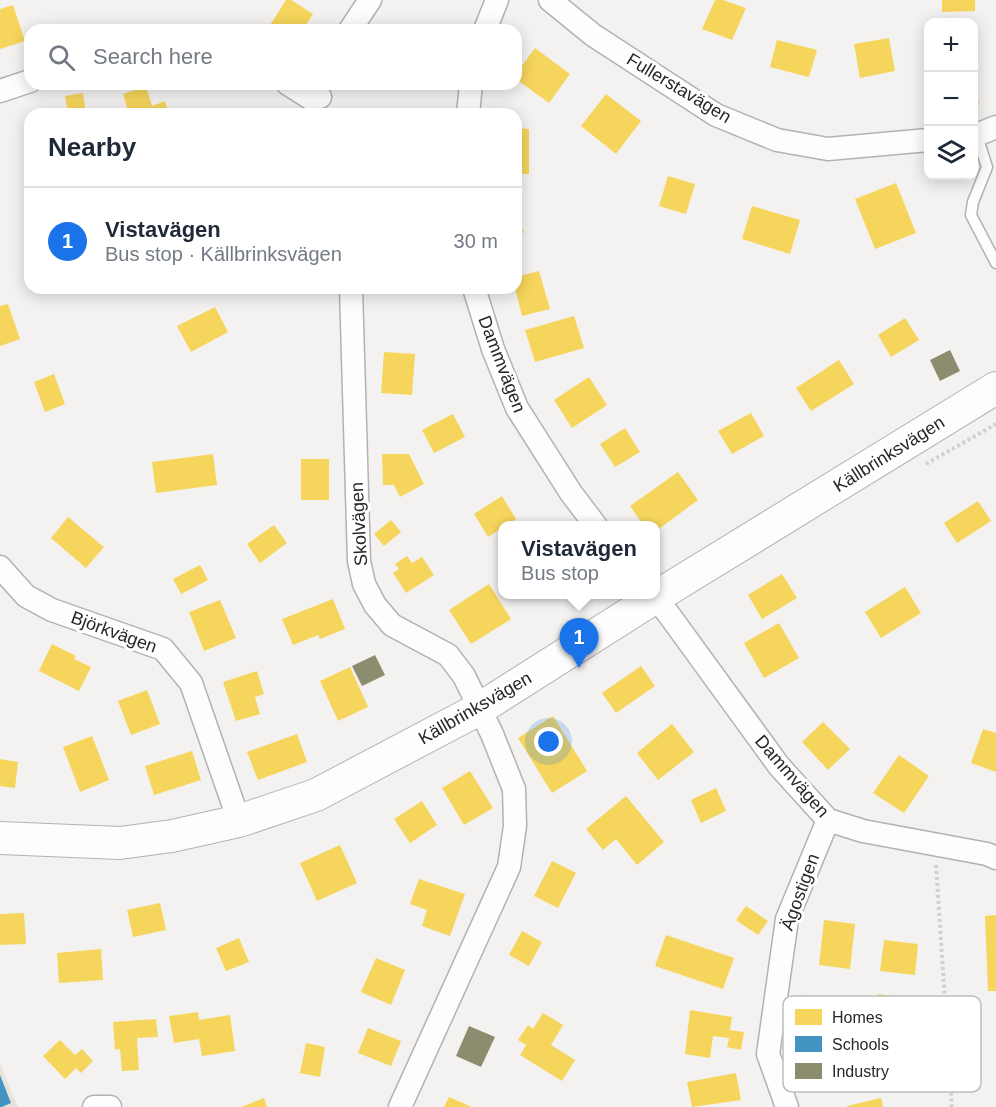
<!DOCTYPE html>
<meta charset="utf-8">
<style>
body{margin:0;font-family:Helvetica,sans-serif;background:#f2f2f3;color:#1f2937}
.controls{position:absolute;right:18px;top:18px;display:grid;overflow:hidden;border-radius:12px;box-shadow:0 3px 15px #0003}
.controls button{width:54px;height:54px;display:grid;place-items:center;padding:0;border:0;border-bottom:2px solid #e0e1e3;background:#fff;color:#1f2937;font:30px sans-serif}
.you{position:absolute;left:549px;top:742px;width:21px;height:21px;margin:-15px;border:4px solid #fff;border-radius:50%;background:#1a73e8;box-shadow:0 0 0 9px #1a73e833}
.badge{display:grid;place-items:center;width:39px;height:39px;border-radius:50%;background:#1a73e8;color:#fff;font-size:20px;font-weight:700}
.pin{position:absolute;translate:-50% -50px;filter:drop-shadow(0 2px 3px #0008)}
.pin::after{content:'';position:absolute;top:32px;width:21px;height:18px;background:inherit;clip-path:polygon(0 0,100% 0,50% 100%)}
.popup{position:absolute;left:498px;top:521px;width:162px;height:78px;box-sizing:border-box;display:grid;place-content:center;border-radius:12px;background:#fff;filter:drop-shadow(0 2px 4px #0005);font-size:20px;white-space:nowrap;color:#747a83}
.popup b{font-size:22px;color:#1f2937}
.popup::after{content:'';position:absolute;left:50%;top:100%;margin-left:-12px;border:12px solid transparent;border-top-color:#fff}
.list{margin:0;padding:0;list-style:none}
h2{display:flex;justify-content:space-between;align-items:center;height:78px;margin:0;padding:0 24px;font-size:26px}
h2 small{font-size:20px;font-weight:400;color:#747a83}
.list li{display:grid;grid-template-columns:39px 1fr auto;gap:18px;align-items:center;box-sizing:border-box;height:108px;padding:0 24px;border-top:2px solid #e0e1e3}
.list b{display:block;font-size:22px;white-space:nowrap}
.list p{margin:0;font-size:20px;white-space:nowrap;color:#747a83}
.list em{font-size:20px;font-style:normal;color:#747a83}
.icon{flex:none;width:33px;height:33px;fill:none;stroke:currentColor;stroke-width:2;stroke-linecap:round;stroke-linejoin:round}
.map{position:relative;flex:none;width:996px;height:1107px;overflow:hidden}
.search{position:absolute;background:#fff;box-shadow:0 3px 15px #0003;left:24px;top:24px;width:498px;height:66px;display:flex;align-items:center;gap:15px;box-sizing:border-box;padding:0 21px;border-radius:18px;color:#747a83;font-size:22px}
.panel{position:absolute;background:#fff;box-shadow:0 3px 15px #0003;left:24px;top:108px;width:498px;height:186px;border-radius:18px}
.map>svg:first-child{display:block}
.built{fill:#e9e3de}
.homes{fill:#f6d55c}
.schools{fill:#4393c3}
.industry{fill:#8c8c6e}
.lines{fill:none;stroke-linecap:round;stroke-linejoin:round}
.lane-casing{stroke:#b4b2b1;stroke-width:13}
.street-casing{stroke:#b4b2b1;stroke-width:25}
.secondary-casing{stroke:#b4b2b1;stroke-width:34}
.path{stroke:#d1d0d0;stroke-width:4;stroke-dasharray:3 3;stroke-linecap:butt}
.lane{stroke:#fdfdfd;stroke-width:10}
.street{stroke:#fdfdfd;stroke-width:22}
.secondary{stroke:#fdfdfd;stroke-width:32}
.labels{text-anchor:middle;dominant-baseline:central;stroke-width:6;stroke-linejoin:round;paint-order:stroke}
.street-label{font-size:18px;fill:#282726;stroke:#fff}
.key{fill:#fff;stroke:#bebebe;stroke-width:1.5}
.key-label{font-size:16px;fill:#282726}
</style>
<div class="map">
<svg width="996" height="1107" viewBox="0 0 996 1107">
<rect width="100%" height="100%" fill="#f4f2f0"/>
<!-- built -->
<polygon class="built" points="0,1064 18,1107 0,1107"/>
<!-- homes -->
<g class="homes">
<polygon points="286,0 291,0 313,14 303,30 267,30"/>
<polygon points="715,0 723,0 746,8 732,40 702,29"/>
<polygon points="942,0 975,0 975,11 942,12"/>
<polygon points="13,5 25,41 0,49 0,9"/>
<polygon points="889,38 895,71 860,78 854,44"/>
<polygon points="777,40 817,50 809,77 770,67"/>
<polygon points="535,48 570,74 549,103 516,79 516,74"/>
<polygon points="974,74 979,105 974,106"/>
<polygon points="427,84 445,84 443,90"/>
<polygon points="146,86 152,106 165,101 169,114 129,114 123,94"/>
<polygon points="83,93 86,114 68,114 65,96"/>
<polygon points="606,94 641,121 616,154 581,126"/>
<polygon points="516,128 529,129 529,174 516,174"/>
<polygon points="668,176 695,184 686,214 659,206"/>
<polygon points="896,183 916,233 875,249 855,199"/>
<polygon points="752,206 800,220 790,254 742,239"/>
<polygon points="516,222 524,232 516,238"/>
<polygon points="539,271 550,309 522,316 515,288 516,277"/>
<polygon points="8,304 20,339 0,346 0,306"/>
<polygon points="215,307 228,332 191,352 177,326"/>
<polygon points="574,316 584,348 535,362 525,330"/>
<polygon points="905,318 919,340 891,357 878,335"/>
<polygon points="384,352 415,354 412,395 381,393"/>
<polygon points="839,360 854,384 811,411 796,388"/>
<polygon points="54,374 65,404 45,412 34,382"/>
<polygon points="589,377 607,405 572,428 554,400"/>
<polygon points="751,413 764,436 732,454 718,431"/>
<polygon points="453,414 465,437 434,453 422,430"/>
<polygon points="625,428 640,452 615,467 600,444"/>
<polygon points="213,454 217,485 156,493 152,462"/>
<polygon points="382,454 409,454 424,484 400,497 394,485 383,485"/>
<rect x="301" y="459" width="28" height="41"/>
<polygon points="678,472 698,500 656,531 656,526 644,526 630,506"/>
<polygon points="502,496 516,519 506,526 502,526 502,528 488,537 474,514"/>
<polygon points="978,501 991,521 957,543 944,523"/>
<polygon points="68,517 104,547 86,568 51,538"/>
<polygon points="391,520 401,532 384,546 374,534"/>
<polygon points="274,525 287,543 260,563 247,544"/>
<polygon points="407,556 412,563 422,557 434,575 406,593 393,573 399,569 395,564"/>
<polygon points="200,565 208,580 181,594 173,579"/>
<polygon points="782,574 797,598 762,619 748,595"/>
<polygon points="489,584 511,619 471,644 449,610"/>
<polygon points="905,587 921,613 881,638 865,612"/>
<polygon points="333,599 345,629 320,639 318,635 293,645 282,619"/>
<polygon points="220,600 236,638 204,651 189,612"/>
<polygon points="779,623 799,658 764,678 744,643"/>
<polygon points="52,644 76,656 74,659 91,667 79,691 39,671"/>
<polygon points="641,666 655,686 616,713 602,693"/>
<polygon points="350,667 368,707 338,721 320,681"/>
<polygon points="257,671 264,694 255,697 260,714 236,721 223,682"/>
<polygon points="147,690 160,724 131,735 118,701"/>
<polygon points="553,716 587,771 552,793 518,738"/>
<polygon points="823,722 850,749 828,770 802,742"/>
<polygon points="672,724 694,752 658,780 637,753"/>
<polygon points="983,729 996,733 996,772 971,763"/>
<polygon points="297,734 307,762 258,780 247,752"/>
<polygon points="92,736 109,780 80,792 63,747"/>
<polygon points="192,751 201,780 154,795 145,766"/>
<polygon points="899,755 929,776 904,813 873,793"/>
<polygon points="0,759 18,762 15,788 0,786"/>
<polygon points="470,771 493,808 464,825 442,788"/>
<polygon points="716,788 726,811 701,823 691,800"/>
<polygon points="626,796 664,842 637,865 616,839 603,850 586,829"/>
<polygon points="422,801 437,825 410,843 394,819"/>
<polygon points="340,845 357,883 317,901 300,863"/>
<polygon points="552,861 576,873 558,908 534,896"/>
<polygon points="419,879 465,894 450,936 422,926 427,910 410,904"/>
<polygon points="160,903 166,930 133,937 127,910"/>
<polygon points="746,906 768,921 758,935 736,920"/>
<polygon points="24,913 26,944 0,945 0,914"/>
<polygon points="996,915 996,991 988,991 985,916"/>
<polygon points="824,920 855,924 850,969 819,965"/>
<polygon points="522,931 542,942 529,966 509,955"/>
<polygon points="666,935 734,958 723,989 655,966"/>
<polygon points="239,938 249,962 226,971 216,948"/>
<polygon points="884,940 918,944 915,975 880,971"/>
<polygon points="101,949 103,980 59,983 57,953"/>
<polygon points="376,958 405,970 391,1005 361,992"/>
<polygon points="878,994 905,998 905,1001 917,1002 914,1028 900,1026 898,1042 872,1039"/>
<polygon points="802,995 835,1000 829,1037 796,1032"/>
<polygon points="690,1010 732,1017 730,1030 744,1032 741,1050 727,1047 729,1038 713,1036 710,1058 685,1054"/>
<polygon points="198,1012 199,1020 230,1015 235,1051 202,1056 199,1039 174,1043 169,1016"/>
<polygon points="543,1013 563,1025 551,1045 575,1060 562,1081 520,1055 526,1045 518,1040 528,1025 533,1029"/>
<polygon points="156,1019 158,1037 137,1038 139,1070 122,1071 120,1049 115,1050 113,1022"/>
<polygon points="368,1028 401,1041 391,1066 358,1053"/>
<polygon points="60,1040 75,1055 82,1049 93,1061 81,1073 76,1068 65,1079 43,1056"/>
<polygon points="306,1043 325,1047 320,1077 300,1073"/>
<polygon points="736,1073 741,1100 692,1107 687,1082"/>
<polygon points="449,1097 472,1107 444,1107"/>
<polygon points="264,1098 267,1107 241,1107"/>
<polygon points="881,1098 883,1107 847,1107 847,1106"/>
</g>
<!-- schools -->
<polygon class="schools" points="0,1075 11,1103 2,1107 0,1107"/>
<!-- industry -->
<g class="industry">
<polygon points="950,350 960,371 940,381 930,360"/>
<polygon points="375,655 385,675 362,686 352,666"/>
<polygon points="469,1026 495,1037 481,1067 456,1056"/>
</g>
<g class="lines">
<!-- lane casing -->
<g class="lane-casing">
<polyline id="lane" points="977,136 987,167 973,202 971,215 996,263"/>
</g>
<!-- street casing -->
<g class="street-casing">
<g id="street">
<polyline points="550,0 593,35 716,115 777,140 828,149 928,140"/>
<polyline points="350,30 370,0"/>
<polyline points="485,30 497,0"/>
<polyline points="288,84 310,98 320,97"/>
<polyline points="0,91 30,81"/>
<polyline points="468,114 471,84"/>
<polyline points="974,136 996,127"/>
<polyline points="351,288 359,561 364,584 375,605 392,625 448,655 464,676 492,734 514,789 515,826 509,867 400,1107"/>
<polyline points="474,288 493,349 517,408 571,493 596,526"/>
<polyline points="0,567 26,596 52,610 163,649 191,683 239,821"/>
<polyline points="651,594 667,612 779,766 828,820 863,831 987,854 996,858"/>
<polyline points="94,1107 110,1107"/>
<polyline points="787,1107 768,1054 787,919 828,820"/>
</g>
</g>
<!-- secondary casing -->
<g class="secondary-casing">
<polyline id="secondary" points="0,838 120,843 172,836 239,821 316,795 479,709 654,598 996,388"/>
</g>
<!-- path -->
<g class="path">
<polyline points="926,464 996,424"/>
<polyline points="936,865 952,1107"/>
</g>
<!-- lane -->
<use href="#lane" class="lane"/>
<!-- street -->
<use href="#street" class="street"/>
<!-- secondary -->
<use href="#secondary" class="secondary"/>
</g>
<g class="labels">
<!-- street labels -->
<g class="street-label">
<text transform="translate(679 88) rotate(31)">Fullerstavägen</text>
<text transform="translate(502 364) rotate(69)">Dammvägen</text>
<text transform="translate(889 454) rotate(-32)">Källbrinksvägen</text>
<text transform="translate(359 524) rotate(-93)">Skolvägen</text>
<text transform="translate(114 632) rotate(20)">Björkvägen</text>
<text transform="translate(475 708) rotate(-30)">Källbrinksvägen</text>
<text transform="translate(792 776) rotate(49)">Dammvägen</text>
<text transform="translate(800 892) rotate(-70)">Ägostigen</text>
</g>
</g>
<!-- legend -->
<rect x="783" y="996" width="198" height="96" rx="9" class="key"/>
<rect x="795" y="1009" width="27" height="16" fill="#f6d55c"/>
<rect x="795" y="1036" width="27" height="16" fill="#4393c3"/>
<rect x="795" y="1063" width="27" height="16" fill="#8c8c6e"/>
<g class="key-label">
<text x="832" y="1023">Homes</text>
<text x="832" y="1050">Schools</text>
<text x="832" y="1077">Industry</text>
</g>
</svg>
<div class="controls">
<button>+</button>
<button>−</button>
<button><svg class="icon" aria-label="layers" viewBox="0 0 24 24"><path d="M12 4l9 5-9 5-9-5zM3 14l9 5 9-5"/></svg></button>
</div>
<div class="you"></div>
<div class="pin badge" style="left:579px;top:668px">1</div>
<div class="popup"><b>Vistavägen</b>Bus stop</div>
<div class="search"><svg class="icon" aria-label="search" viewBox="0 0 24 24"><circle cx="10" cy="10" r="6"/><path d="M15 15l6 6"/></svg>Search here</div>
<section class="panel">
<h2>Nearby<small></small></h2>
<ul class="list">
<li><span class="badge">1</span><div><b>Vistavägen</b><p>Bus stop · Källbrinksvägen</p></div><em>30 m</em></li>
</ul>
</section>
</div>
